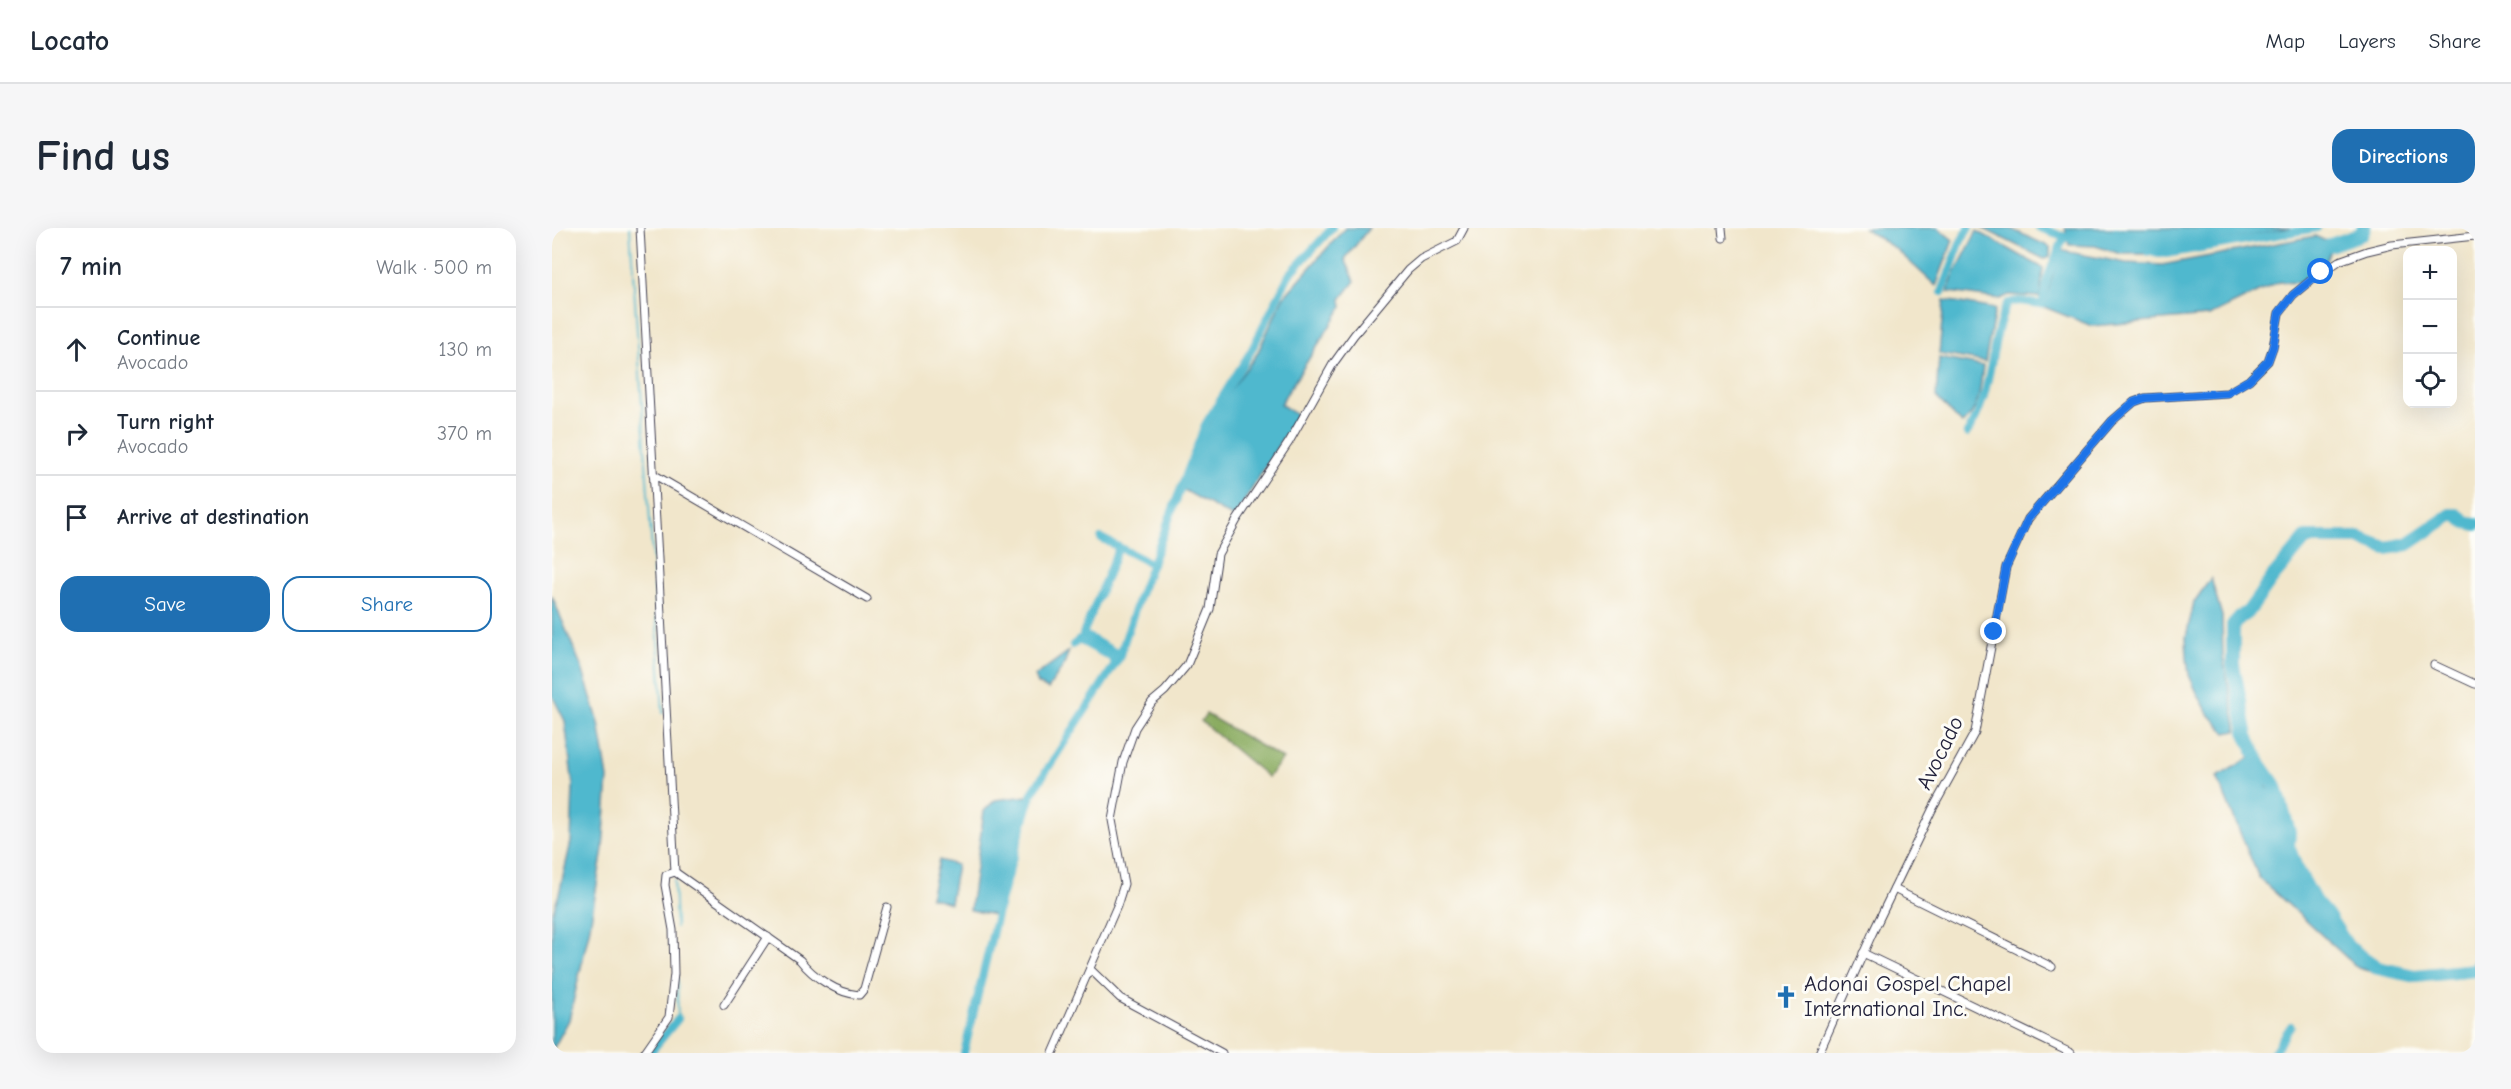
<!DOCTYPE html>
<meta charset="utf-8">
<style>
body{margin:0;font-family:"Comic Neue",sans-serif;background:#f6f6f7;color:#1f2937}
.controls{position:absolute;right:18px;top:18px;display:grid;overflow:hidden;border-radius:12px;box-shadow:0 6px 24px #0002}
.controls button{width:54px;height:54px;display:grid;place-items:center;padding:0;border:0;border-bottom:2px solid #e0e1e3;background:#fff;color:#1f2937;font:30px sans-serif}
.stop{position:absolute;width:18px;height:18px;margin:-14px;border:4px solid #1a73e8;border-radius:50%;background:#fff}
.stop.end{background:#1a73e8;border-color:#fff;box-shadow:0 2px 6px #0008}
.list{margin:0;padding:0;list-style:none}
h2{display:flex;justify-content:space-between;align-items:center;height:78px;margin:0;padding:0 24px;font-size:26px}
h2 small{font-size:20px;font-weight:400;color:#747a83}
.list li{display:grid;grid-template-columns:39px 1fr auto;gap:18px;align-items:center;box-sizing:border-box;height:84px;padding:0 24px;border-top:2px solid #e0e1e3}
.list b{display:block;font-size:22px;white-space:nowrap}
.list p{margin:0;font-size:20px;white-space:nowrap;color:#747a83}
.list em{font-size:20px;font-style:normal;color:#747a83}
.actions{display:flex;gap:12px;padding:18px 24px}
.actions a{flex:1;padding:14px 0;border:2px solid #1f6fb2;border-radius:18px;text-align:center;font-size:21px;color:#1f6fb2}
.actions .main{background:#1f6fb2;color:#fff}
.icon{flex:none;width:33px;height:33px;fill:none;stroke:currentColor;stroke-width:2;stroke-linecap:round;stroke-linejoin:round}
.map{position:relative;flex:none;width:1923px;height:825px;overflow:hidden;border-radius:18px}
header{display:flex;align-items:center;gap:36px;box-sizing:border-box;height:84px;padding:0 30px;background:#fff;border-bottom:2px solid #e0e1e3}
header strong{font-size:28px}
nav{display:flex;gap:33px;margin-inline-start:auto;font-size:21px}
.intro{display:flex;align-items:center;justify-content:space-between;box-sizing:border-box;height:144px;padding:0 36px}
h1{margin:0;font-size:42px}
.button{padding:15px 27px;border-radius:18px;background:#1f6fb2;color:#fff;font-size:21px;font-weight:700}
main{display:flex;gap:36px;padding:0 36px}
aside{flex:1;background:#fff;border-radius:18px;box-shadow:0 6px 24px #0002}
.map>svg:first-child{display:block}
.forest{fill:#8aac60;stroke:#56674e;stroke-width:1.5}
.water{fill:#50b8ce;stroke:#396d84;stroke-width:1.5}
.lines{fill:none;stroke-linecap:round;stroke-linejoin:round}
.stream{stroke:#50b8ce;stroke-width:2}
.canal{stroke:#50b8ce;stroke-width:8}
.river{stroke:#50b8ce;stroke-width:14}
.minor-casing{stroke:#413f51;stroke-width:9}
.minor{stroke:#fff;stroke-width:7}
.route{stroke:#1a73e8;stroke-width:8}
.labels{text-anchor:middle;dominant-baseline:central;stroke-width:6;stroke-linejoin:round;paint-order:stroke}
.street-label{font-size:22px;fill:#22223b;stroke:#fdfcf7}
.poi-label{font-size:22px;fill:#22223b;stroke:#fdfcf7;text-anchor:start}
</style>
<header>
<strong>Locato</strong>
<nav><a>Map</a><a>Layers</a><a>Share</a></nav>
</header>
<div class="intro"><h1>Find us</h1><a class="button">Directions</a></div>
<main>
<aside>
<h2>7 min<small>Walk · 500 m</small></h2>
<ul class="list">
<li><svg class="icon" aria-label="ahead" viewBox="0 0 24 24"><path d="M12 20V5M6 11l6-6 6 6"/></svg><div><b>Continue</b><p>Avocado</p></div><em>130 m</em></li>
<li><svg class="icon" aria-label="right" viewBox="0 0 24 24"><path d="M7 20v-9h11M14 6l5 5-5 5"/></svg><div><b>Turn right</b><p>Avocado</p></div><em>370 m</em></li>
<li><svg class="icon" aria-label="arrive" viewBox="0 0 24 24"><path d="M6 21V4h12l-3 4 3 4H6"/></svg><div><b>Arrive at destination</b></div></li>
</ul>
<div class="actions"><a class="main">Save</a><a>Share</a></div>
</aside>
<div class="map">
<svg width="1923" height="825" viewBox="0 0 1923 825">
<rect width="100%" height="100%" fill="#fdfcf7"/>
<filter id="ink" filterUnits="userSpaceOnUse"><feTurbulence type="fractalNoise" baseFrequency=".0167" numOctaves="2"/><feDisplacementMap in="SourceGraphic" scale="12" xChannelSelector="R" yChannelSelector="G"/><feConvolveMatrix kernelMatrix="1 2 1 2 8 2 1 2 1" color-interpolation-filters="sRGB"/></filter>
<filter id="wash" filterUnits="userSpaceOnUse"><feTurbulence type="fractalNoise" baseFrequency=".008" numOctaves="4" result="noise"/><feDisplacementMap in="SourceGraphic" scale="24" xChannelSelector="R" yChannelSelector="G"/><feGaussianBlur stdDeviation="1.35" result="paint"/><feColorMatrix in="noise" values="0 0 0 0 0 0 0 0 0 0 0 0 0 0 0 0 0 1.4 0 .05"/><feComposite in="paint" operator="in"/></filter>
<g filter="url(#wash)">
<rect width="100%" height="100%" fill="#f1e6cb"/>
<!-- forest -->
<polygon class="forest" points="654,486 731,531 716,549 649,493"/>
<!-- water -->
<g class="water">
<polygon points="793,0 817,0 793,31 803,53 789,71 790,79 728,176 745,187 682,290 630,261 654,202 668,176 705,126 731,70"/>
<polygon points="1312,0 1386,0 1401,12 1384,58 1344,21"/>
<polygon points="1430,0 1457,0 1498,19 1498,28 1492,31"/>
<polygon points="1513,0 1740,0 1605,26 1569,26 1543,18 1517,17"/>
<polygon points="1425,3 1491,40 1488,69 1457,67 1448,71 1396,64 1401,49"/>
<path d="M1763 8 1776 14 1779 19 1773 36C1763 39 1756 49 1747 55L1727 54 1657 88 1540 98 1492 79 1507 22 1574 35 1610 37Z"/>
<polygon points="1392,72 1443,81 1433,134 1387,126"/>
<path d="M1387 130 1431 138C1428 160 1428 182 1410 196L1384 169Z"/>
<polygon points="1659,350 1670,388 1671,429 1685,503 1674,505 1657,486 1646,467 1637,447 1635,430 1634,409 1642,374"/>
<polygon points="0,368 30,440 47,495 56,550 51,621 37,704 17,792 0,823 0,686 7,666 19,614 21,558 13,493 0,467"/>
<polygon points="517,423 511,439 496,461 486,456 483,448"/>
<polygon points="1699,529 1716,553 1715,559 1725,567 1732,595 1732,620 1738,639 1773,693 1795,720 1824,741 1820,744 1806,740 1707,650 1665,549"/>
<polygon points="476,568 442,687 418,682 432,583 443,572"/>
<polygon points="387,632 405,637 398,675 378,669"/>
</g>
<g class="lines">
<!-- stream -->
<g class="stream">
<polyline points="78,0 111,485"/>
<polyline points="122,652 124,699"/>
<polyline points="1917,742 1923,732"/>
<polyline points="125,746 126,791"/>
</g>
<!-- canal -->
<g class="canal">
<polyline points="1487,0 1523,12"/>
<polyline points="1597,24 1614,26 1765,0"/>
<polyline points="1390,64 1409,13 1417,0"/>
<path d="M1415 205C1442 166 1436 118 1455 76 1467 70 1478 76 1490 76L1496 48 1512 9"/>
<polyline points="549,310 600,336"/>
<polyline points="567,319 531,406 568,427"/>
<polyline points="521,417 527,412 560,430 563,436"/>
<polyline points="98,825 126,791"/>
<polyline points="412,825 449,670 480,565 567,430 587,369 654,195 699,123 737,47 780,0"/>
<polyline points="1721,825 1739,798"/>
</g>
<!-- river -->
<g class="river">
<polyline points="1778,17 1810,6 1812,0"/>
<polyline points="1923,296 1914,294 1905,287 1899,287 1856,316 1834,320 1807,310 1754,310 1721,349 1696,384 1688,389 1681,397 1681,437 1695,508 1708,536 1724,559 1737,604 1736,618 1743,637 1763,674 1778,691 1796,719 1826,740 1863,748 1923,742"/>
</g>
</g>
</g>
<g filter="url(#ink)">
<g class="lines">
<!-- minor casing -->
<g class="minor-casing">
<g id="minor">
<polyline points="88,0 123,644 114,647 113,657 121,702 122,746 117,789 92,825"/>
<polyline points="1170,0 1171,10"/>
<polyline points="101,246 315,371"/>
<polyline points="1882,437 1923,456"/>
<path d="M123 644 248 732C261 749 285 765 307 767L312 761 335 679"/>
<polyline points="1342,661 1500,739"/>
<polyline points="1311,725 1519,825"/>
<polyline points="538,741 568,770 670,825"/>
<polyline points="172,777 216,709"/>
<polyline points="501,825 565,678 572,656 560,592 571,534 583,500 600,474 613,463 635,437 658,381 666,326 685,292 737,214 781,136 802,107 856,42 869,31 905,13 912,0"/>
<polyline points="1267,825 1320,706 1380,582 1423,504 1454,339 1476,291 1560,193 1582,174 1593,170 1675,165 1697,152 1716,133 1721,119 1727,85 1741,67 1758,53 1787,33 1815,23 1840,17 1923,8"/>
</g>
</g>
<!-- minor -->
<use href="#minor" class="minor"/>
</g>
</g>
<g class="lines" filter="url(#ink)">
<!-- route -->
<polyline class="route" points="1442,404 1454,339 1476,291 1560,193 1582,174 1593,170 1675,165 1697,152 1716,133 1721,119 1727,85 1741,67 1769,44"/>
</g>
<!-- icons -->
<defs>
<g id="church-bare" transform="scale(1.8)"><path d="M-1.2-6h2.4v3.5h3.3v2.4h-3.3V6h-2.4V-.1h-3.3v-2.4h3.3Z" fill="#1f6fb2" stroke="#fdfcf7" stroke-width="2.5" paint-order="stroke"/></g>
</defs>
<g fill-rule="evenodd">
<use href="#church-bare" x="1234" y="769"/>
</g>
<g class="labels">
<!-- street labels -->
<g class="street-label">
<text transform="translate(1388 525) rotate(-64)">Avocado</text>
</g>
<!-- poi labels -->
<g class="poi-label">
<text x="1252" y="756">Adonai Gospel Chapel<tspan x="1252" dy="25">International Inc.</tspan></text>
</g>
</g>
</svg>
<div class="controls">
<button>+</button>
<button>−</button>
<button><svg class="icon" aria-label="locate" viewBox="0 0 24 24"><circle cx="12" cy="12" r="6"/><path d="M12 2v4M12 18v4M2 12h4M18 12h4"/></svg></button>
</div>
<div class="stop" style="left:1769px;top:44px"></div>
<div class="stop end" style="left:1442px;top:404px"></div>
</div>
</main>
